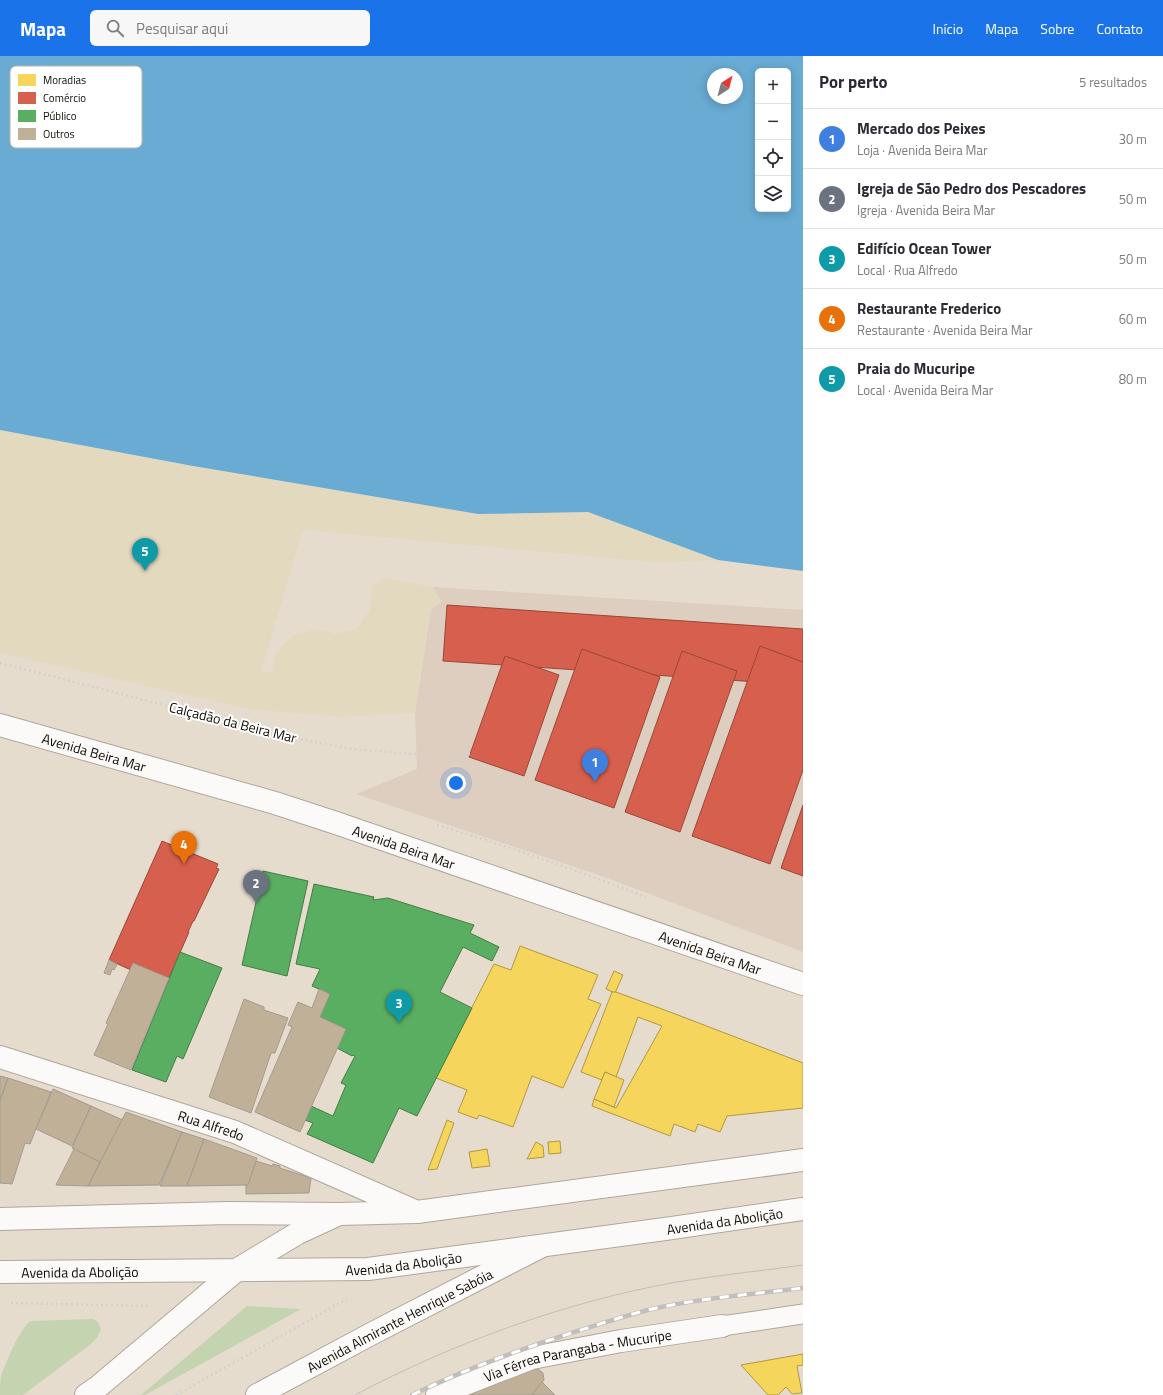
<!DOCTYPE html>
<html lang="pt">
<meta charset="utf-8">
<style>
body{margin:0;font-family:"Titillium Web",sans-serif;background:#f7f7f7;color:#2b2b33}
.controls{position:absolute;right:12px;top:12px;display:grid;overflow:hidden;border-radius:6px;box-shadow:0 2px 10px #0003}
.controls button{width:36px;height:36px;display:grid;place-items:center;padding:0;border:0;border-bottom:1px solid #e1e1e2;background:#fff;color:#2b2b33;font:20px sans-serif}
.compass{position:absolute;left:707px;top:12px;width:36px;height:36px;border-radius:50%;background:#fff;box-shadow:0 2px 10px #0003;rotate:36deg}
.you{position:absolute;left:456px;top:727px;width:14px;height:14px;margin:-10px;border:3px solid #fff;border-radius:50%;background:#1a73e8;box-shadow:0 0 0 6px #1a73e833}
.badge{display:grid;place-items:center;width:26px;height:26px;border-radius:50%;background:#1a73e8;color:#fff;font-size:13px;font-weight:700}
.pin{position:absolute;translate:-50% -33px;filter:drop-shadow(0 1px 2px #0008)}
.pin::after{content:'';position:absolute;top:21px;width:14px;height:12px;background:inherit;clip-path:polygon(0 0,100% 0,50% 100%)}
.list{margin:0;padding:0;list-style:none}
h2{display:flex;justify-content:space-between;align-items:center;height:52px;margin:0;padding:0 16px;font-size:17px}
h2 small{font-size:13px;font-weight:400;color:#7c7c81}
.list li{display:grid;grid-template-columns:26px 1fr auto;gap:12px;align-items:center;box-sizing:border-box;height:60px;padding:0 16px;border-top:1px solid #e1e1e2}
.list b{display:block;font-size:15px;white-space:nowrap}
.list p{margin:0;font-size:13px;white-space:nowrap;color:#7c7c81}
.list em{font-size:13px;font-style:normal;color:#7c7c81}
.icon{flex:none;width:22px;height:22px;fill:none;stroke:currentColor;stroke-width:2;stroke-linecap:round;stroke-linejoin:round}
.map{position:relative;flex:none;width:803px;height:1339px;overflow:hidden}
header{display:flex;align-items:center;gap:24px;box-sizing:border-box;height:56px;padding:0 20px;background:#1a73e8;color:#fff}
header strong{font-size:19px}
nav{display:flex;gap:22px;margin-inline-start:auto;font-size:14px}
.search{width:280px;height:36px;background:#f7f7f7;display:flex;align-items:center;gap:10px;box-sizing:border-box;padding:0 14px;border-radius:6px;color:#7c7c81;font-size:15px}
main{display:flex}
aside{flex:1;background:#fff}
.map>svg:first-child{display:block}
.commercial{fill:#decec0}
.green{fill:#c4d4b0}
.sand{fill:#e3d9bf}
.water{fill:#69abd2;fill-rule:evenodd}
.homes{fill:#f6d55c;stroke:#b19841}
.shops{fill:#d6604d;stroke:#9b4637}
.public{fill:#5aae61;stroke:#447d45}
.building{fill:#c0b098;stroke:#a39b90}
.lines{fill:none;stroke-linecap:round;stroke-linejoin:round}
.lane-casing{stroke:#aea79c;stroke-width:21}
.street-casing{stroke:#aea79c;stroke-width:24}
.primary-casing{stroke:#aea79c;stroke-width:24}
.highway-casing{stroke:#aea79c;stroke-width:24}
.path{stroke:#d4d1cd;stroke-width:2.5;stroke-dasharray:2 3;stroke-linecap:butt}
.lane{stroke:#fbfaf8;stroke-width:19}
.street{stroke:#fbfaf8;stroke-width:22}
.primary{stroke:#fbfaf8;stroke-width:22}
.highway{stroke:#fbfaf8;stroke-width:22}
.tram{stroke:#c1bfbb;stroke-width:1}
.rail-casing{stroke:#c1bfbb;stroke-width:4.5}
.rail{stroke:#fff;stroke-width:3;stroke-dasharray:9;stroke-linecap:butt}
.labels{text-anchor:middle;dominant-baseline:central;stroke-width:4;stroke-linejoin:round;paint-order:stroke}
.street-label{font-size:14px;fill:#100a03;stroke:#fff}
.key{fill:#fff;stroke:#b7b6b3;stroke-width:1}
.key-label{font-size:11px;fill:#100a03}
</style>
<header>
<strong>Mapa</strong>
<div class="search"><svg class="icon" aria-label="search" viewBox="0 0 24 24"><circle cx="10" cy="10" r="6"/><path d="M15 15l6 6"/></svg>Pesquisar aqui</div>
<nav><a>Início</a><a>Mapa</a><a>Sobre</a><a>Contato</a></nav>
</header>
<main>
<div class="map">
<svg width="803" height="1339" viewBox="0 0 803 1339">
<rect width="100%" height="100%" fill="#e6dcce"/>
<!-- commercial -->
<polygon class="commercial" points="433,531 803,554 803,896 607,822 356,738 417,713 415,657 431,553 441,546"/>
<!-- green -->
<g class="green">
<polygon points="247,1250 301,1253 145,1339 141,1339"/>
<path d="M93 1263 98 1266 101 1274 98 1280 91 1288 23 1339H0C0 1333 0 1326 1 1320 5 1308 21 1270 31 1265Z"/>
</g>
<!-- sand -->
<polygon class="sand" points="0,374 193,410 478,458 588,456 718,504 663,507 303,474 261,616 272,616 275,598 292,580 317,573 335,578 357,573 370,553 372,529 386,522 433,531 441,546 431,553 415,657 342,661 249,653 0,597"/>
<!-- water -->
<path class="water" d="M0 0H803V515L718 504 588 456 478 458 193 410 0 374ZM758 15H788V153H758ZM713 18H737V42H713Z"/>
<!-- homes -->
<g class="homes">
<polygon points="520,890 598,919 588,943 601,948 563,1032 532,1020 513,1071 479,1059 477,1063 458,1056 467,1034 436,1022 494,908 511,914"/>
<polygon points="614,915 623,919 615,937 606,933"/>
<polygon points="612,936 616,936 670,956 803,1007 803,1052 727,1060 720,1076 698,1068 695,1076 674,1068 670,1080 592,1050 594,1043 616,1052 662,970 638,961 616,1021 605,1016 602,1024 581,1016"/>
<polygon points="605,1016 624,1024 614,1051 594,1043"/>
<polygon points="447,1064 454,1067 437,1113 428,1114"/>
<polygon points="560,1085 561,1097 549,1098 548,1086"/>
<polygon points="536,1086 543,1090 544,1101 527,1103"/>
<polygon points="487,1093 490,1110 472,1112 469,1096"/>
<polygon points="803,1298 803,1309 797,1310 802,1337 792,1338 786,1331 778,1339 768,1339 741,1309"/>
</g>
<!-- shops -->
<g class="shops">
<polygon points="447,549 803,573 803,629 443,605"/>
<polygon points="760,590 803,606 803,714 770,808 692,780"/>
<polygon points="582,593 660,621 614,752 535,724"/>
<polygon points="682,595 737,615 680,776 625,756"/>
<polygon points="505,600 559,619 524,720 469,701"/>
<polygon points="803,749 803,820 781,812"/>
<polygon points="162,785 218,808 216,812 219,813 194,865 193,865 188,876 189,876 169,922 133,907 131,914 109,904"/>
</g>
<!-- public -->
<g class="public">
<polygon points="263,815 308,825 287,920 242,909"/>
<polygon points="314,828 374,841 373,844 388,842 474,869 470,877 499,891 492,905 463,891 440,936 472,952 417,1060 399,1052 373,1107 307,1078 313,1067 305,1064 311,1050 333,1060 346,1029 341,1027 355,1000 353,999 352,1000 337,992 346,973 320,961 330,938 312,930 320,913 296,908"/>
<polygon points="180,896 222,912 183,1003 177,1000 166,1026 132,1014"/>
</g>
<!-- building -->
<g class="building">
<polygon points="109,904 117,908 114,914 112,913 110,919 104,917"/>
<polygon points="133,907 169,922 131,1014 94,999 108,968 106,967"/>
<polygon points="319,933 330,938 320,961 346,973 300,1076 255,1056 292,971 288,969 298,946 312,952"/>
<polygon points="244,943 264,951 264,954 288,962 275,997 271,997 251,1057 209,1041"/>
<polygon points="0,1020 8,1022 0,1045"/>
<polygon points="8,1022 51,1036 30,1088 25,1087 12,1128 0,1127 0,1045"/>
<polygon points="53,1033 91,1050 72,1090 36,1073"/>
<polygon points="91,1050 123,1064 100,1106 72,1092"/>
<polygon points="126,1056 182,1076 159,1129 88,1130"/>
<polygon points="182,1076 204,1083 187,1130 160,1130"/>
<polygon points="204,1083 257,1102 248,1129 187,1130"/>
<polygon points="74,1093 100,1106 88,1130 56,1129"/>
<polygon points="256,1105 272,1110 273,1108 280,1110 280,1112 311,1122 309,1137 246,1138 246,1129 248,1129"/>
<polygon points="530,1306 543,1317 544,1324 532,1339 458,1339"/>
<polygon points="542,1326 555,1339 532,1339"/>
</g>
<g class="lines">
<!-- lane casing -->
<g class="lane-casing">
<polyline id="lane" points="722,1270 803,1258"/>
</g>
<!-- street casing -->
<g class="street-casing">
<g id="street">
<path id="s1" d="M0 1001 235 1076 417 1156"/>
<path id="s2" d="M437 1339 532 1302 621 1285 722 1270"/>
</g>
</g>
<!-- primary casing -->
<g class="primary-casing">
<g id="primary">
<path id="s3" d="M0 669 275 747 336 767 803 928"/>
<polyline points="0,1163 228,1157 339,1158 417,1156 803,1104"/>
<path id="s4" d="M0 1216 368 1213 665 1173 803 1153"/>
</g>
</g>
<!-- highway casing -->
<g class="highway-casing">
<g id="highway">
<polyline points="86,1339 99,1330 238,1213 298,1177 339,1158"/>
<path id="s5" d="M257 1339 373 1277 542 1190"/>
</g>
</g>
<!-- path -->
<g class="path">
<polyline points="0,607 289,681 351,693 450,701 470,698"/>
<path d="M437 769C508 790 578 815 646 841"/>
<polyline points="11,1247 148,1250"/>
<polyline points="176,1339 347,1243"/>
</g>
<!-- lane -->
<use href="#lane" class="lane"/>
<!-- street -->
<use href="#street" class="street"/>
<!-- primary -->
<use href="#primary" class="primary"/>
<!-- highway -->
<use href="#highway" class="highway"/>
<!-- tram -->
<path class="tram" d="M355 1339C453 1287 568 1245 677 1226 719 1219 761 1215 803 1209"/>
<!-- rail casing -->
<g class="rail-casing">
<path id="rail" d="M412 1339C461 1315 513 1296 565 1279 594 1270 623 1260 652 1253 702 1242 753 1238 803 1232"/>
</g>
<!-- rail -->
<use href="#rail" class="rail"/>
</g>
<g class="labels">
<!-- street labels -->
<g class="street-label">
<text transform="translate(233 666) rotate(14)">Calçadão da Beira Mar</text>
<text stroke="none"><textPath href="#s3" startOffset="98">Avenida Beira Mar</textPath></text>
<text stroke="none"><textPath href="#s3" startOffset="422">Avenida Beira Mar</textPath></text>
<text stroke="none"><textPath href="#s3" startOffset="746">Avenida Beira Mar</textPath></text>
<text stroke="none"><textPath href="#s1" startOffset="222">Rua Alfredo</textPath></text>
<text stroke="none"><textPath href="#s4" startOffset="728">Avenida da Abolição</textPath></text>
<text stroke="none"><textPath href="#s4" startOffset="404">Avenida da Abolição</textPath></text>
<text stroke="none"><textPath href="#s4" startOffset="80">Avenida da Abolição</textPath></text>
<text stroke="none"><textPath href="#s5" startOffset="161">Avenida Almirante Henrique Sabóia</textPath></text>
<text stroke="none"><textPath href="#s2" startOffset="147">Via Férrea Parangaba - Mucuripe</textPath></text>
</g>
</g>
<!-- legend -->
<rect x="10" y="10" width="132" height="82" rx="6" class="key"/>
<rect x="18" y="18" width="18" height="12" fill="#f6d55c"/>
<rect x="18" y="36" width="18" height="12" fill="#d6604d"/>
<rect x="18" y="54" width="18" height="12" fill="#5aae61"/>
<rect x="18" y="72" width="18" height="12" fill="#c0b098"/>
<g class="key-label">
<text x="43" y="28">Moradias</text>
<text x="43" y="46">Comércio</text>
<text x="43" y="64">Público</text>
<text x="43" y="82">Outros</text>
</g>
</svg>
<div class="controls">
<button>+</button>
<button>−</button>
<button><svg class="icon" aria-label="locate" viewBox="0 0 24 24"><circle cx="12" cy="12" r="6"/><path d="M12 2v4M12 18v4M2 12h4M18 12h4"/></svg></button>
<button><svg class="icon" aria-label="layers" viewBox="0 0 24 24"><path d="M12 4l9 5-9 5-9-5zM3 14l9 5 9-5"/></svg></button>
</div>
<svg class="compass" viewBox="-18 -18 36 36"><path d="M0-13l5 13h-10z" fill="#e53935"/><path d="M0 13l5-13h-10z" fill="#7c7c81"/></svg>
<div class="you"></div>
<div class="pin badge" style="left:595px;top:726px;background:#3f7fe0">1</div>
<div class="pin badge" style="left:256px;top:847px;background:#6b7280">2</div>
<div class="pin badge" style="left:399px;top:967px;background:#0f9aa8">3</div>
<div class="pin badge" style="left:184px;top:808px;background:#e8710a">4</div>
<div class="pin badge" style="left:145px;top:515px;background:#0f9aa8">5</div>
</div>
<aside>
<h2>Por perto<small>5 resultados</small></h2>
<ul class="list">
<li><span class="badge" style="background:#3f7fe0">1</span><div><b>Mercado dos Peixes</b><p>Loja · Avenida Beira Mar</p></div><em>30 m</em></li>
<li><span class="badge" style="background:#6b7280">2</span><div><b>Igreja de São Pedro dos Pescadores</b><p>Igreja · Avenida Beira Mar</p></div><em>50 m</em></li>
<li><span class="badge" style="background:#0f9aa8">3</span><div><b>Edifício Ocean Tower</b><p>Local · Rua Alfredo</p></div><em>50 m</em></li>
<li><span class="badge" style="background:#e8710a">4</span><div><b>Restaurante Frederico</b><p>Restaurante · Avenida Beira Mar</p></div><em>60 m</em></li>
<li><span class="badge" style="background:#0f9aa8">5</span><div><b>Praia do Mucuripe</b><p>Local · Avenida Beira Mar</p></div><em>80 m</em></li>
</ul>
</aside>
</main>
